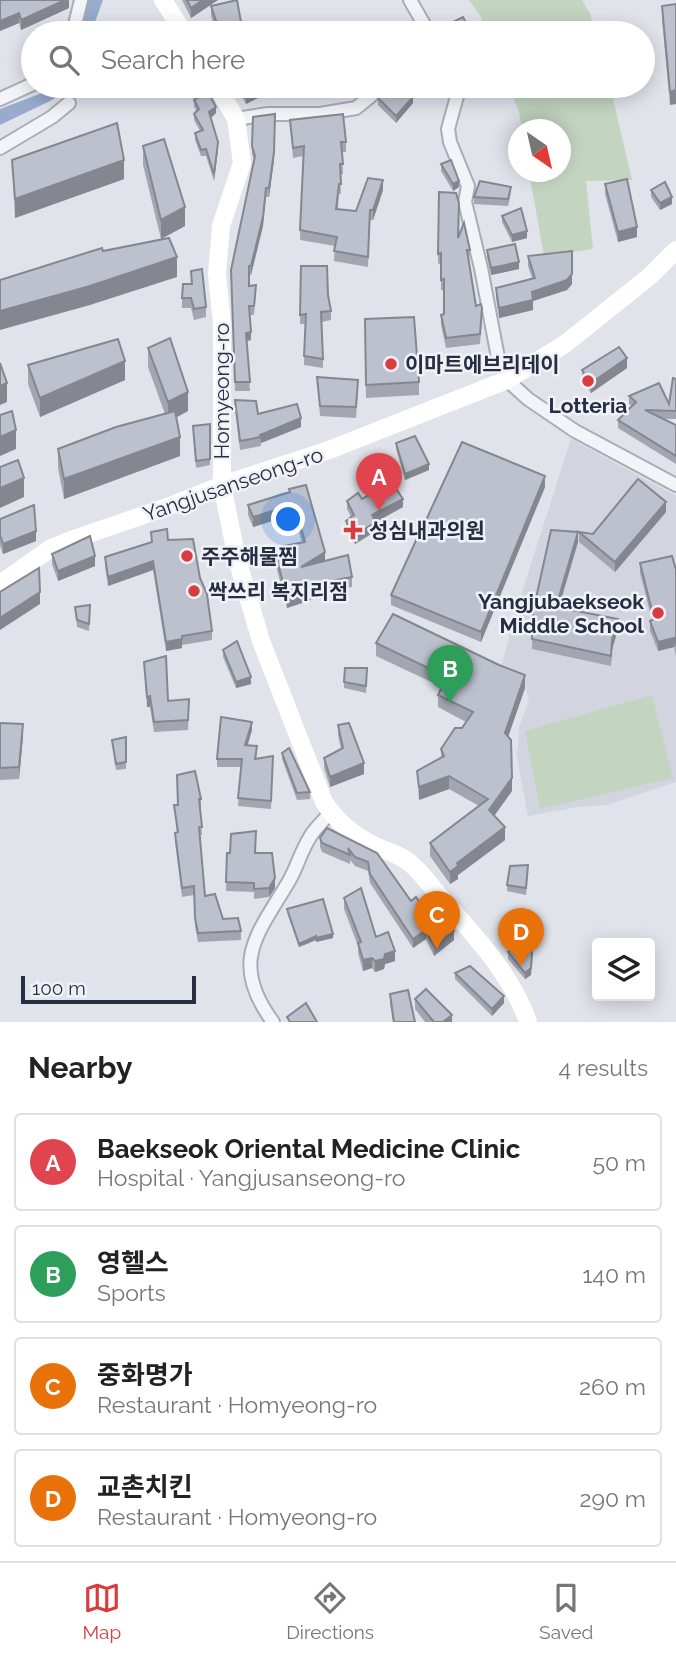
<!DOCTYPE html>
<meta charset="utf-8">
<style>
body{margin:0;font-family:Raleway,"Noto Sans KR",sans-serif;background:#f6f6f6;color:#222}
.controls{position:absolute;right:21px;bottom:21px;display:grid;overflow:hidden;border-radius:7px;box-shadow:0 4px 18px #0003}
.controls button{width:63px;height:63px;display:grid;place-items:center;padding:0;border:0;border-bottom:2px solid #e0e0e0;background:#fff;color:#222;font:35px sans-serif}
.compass{position:absolute;left:508px;top:119px;width:63px;height:63px;border-radius:50%;background:#fff;box-shadow:0 4px 18px #0003;rotate:146deg}
.scale{position:absolute;left:21px;bottom:18px;width:175px;box-sizing:border-box;padding-left:7px;border:4px solid #272e43;border-top:0;font-size:19px;line-height:24px;white-space:nowrap;color:#272e43;-webkit-text-stroke:5px #f0f2f7;paint-order:stroke}
.you{position:absolute;left:289px;top:520px;width:24px;height:24px;margin:-18px;border:5px solid #fff;border-radius:50%;background:#1a73e8;box-shadow:0 0 0 10px #1a73e833}
.badge{display:grid;place-items:center;width:46px;height:46px;border-radius:50%;background:#d93c3f;color:#fff;font-size:23px;font-weight:700}
.pin{position:absolute;translate:-50% -58px;filter:drop-shadow(0 2px 4px #0008)}
.pin::after{content:'';position:absolute;top:37px;width:24px;height:21px;background:inherit;clip-path:polygon(0 0,100% 0,50% 100%)}
.list{margin:0;padding:0;list-style:none}
h2{display:flex;justify-content:space-between;align-items:center;height:91px;margin:0;padding:0 28px;font-size:30px}
h2 small{font-size:23px;font-weight:400;color:#767676}
.list li{display:grid;grid-template-columns:46px 1fr auto;gap:21px;align-items:center;box-sizing:border-box;height:98px;margin:0 14px 14px;padding:0 14px;border:2px solid #e0e0e0;border-radius:7px}
.list b{display:block;font-size:26px;white-space:nowrap}
.list p{margin:0;font-size:23px;white-space:nowrap;color:#767676}
.list em{font-size:23px;font-style:normal;color:#767676}
.icon{flex:none;width:38px;height:38px;fill:none;stroke:currentColor;stroke-width:2;stroke-linecap:round;stroke-linejoin:round}
.map{position:relative;flex:none;width:676px;height:1022px;overflow:hidden}
.search{position:absolute;background:#fff;box-shadow:0 4px 18px #0003;left:21px;right:21px;top:21px;height:77px;display:flex;align-items:center;gap:18px;box-sizing:border-box;padding:0 24px;border-radius:38px;color:#767676;font-size:26px}
.sheet{height:539px;background:#fff}
nav{display:flex;justify-content:space-around;align-items:center;box-sizing:border-box;height:98px;border-top:2px solid #e0e0e0;background:#fff;font-size:19px;color:#767676}
nav a{display:grid;justify-items:center;gap:4px}
nav .on{color:#d93c3f}
.map>svg:first-child{display:block}
.built{fill:#d2d5df}
.green{fill:#c3d5c1}
.water{fill:#98abcd}
.lines{fill:none;stroke-linecap:round;stroke-linejoin:round}
.street-casing{stroke:#a8adb8;stroke-width:16}
.street{stroke:#f3f4f8;stroke-width:12}
.secondary{stroke:#fff;stroke-width:18}
.wall{fill:#a3a6b0}
.shaded-wall{fill:#848790}
.building{fill:#bdc1cd;stroke:#848790;stroke-width:2}
.poi-dot{fill:#d93c3f;stroke:#f0f2f7;stroke-width:2.5}
.labels{text-anchor:middle;dominant-baseline:central;stroke-width:5;stroke-linejoin:round;paint-order:stroke}
.poi-label{font-size:21px;font-weight:bold;fill:#272e43;stroke:#f0f2f7;text-anchor:start}
.street-label{font-size:21px;fill:#272e43;stroke:#f0f2f7}
</style>
<div class="map">
<svg width="676" height="1022" viewBox="0 0 676 1022">
<rect width="100%" height="100%" fill="#e0e3ea"/>
<!-- built -->
<polygon class="built" points="571,439 676,496 676,782 607,805 578,807 528,816 517,756 519,727 529,700 525,684 501,667 516,611"/>
<!-- green -->
<g class="green">
<polygon points="469,0 582,0 590,14 596,33 487,33 481,17"/>
<polygon points="509,86 610,86 632,180 586,181 593,249 544,256 529,172 560,172 560,130 522,129 519,112"/>
<polygon points="652,695 673,778 540,809 525,731"/>
</g>
<!-- water -->
<g class="water">
<polygon points="87,0 103,0 91,33 79,33"/>
<polygon points="55,86 70,86 52,100 0,125 0,109 50,90"/>
</g>
<g class="lines">
<!-- street casing -->
<g class="street-casing">
<g id="street">
<polyline points="410,0 429,33"/>
<polyline points="73,33 81,0"/>
<polyline points="458,86 459,89 448,129 450,142 468,186 465,202 481,268 499,363 507,380 528,399 575,431 676,485"/>
<polyline points="0,99 33,84"/>
<polyline points="236,119 268,114 320,114 356,108 383,86"/>
<polyline points="0,148 52,117 69,103"/>
<path d="M273 1022C229 962 257 935 289 881 297 867 301 851 310 837 315 828 324 821 330 812"/>
</g>
</g>
<!-- street -->
<use href="#street" class="street"/>
<!-- secondary -->
<g class="secondary">
<polyline points="163,0 184,33"/>
<path d="M217 86 236 119 242 163 221 226 217 274 222 324V485L237 559 261 641 324 802C335 819 352 834 371 844 384 851 398 853 410 863 422 873 432 887 442 899 475 936 512 975 528 1022"/>
<polyline points="0,584 51,548 71,540 167,507 222,485 329,450 507,380 565,344 650,276 676,250"/>
</g>
</g>
<!-- wall -->
<g class="wall">
<polygon points="0,0 69,0 69,8 21,30 19,23 0,31"/>
<polygon points="182,0 218,0 191,18"/>
<polygon points="676,4 670,105 662,19 662,6"/>
<polygon points="211,6 243,33 217,33 211,16"/>
<polygon points="447,25 471,33 448,33"/>
<polygon points="236,86 259,86 260,97 246,104"/>
<polygon points="378,98 413,103 396,123 378,105"/>
<polygon points="194,100 216,113 211,118 218,149 214,181 206,156 201,156 195,140 195,133 200,131 194,120 194,114 197,111 194,107"/>
<polygon points="253,117 274,160 269,197 266,197 263,226 251,275 249,275 249,286 256,294 254,315 250,315 251,340 247,341 250,391 235,391 231,270 254,160 252,154"/>
<polygon points="290,120 346,142 346,152 342,152 343,174 340,174 341,194 339,194 338,209 356,211 383,190 373,220 370,220 368,267 334,261 335,246 300,240 303,156 293,158"/>
<polygon points="143,146 185,226 161,239 143,165"/>
<polygon points="12,160 124,179 15,218"/>
<polygon points="441,164 459,187 453,191 441,171"/>
<polygon points="605,184 637,237 618,242 605,194"/>
<polygon points="651,190 672,204 660,210 651,197"/>
<polygon points="439,192 458,237 470,250 469,260 476,306 482,318 480,344 446,348 441,325 441,315 444,314 444,290 441,290 441,263 438,264"/>
<polygon points="511,193 508,206 474,204 474,197"/>
<polygon points="502,216 527,238 512,242 502,222"/>
<polygon points="487,250 519,269 491,275 487,257"/>
<polygon points="572,251 572,284 567,290 533,301 533,310 499,318 496,298 496,288 532,278 528,266 528,256"/>
<polygon points="301,266 328,295 331,311 331,320 322,322 323,368 304,365 305,324 300,324"/>
<polygon points="191,271 206,307 206,317 194,320 191,308 182,308 182,298 191,284"/>
<polygon points="365,319 419,382 419,395 366,398"/>
<polygon points="148,348 188,411 176,417 180,456 64,499 58,468 58,449 165,414 148,367"/>
<polygon points="28,365 125,380 40,417 28,384"/>
<polygon points="627,368 591,393 582,380 582,370"/>
<polygon points="317,377 358,390 356,418 320,416"/>
<polygon points="676,379 676,419 663,419 676,425 676,464 618,428 618,420 632,406 629,404 629,396 669,404"/>
<polygon points="235,400 258,414 301,427 261,443 261,446 240,450 235,409"/>
<polygon points="210,424 210,465 196,468 193,426"/>
<polygon points="396,443 429,470 405,480 396,449"/>
<polygon points="545,487 481,642 391,605 391,595 427,522 427,518"/>
<polygon points="289,489 325,561 352,577 352,587 311,594 311,600 287,608 274,558 274,548 302,543 294,514 253,527 248,515 248,505 289,492"/>
<polygon points="362,499 403,507 376,522 376,531 355,544 346,530 346,521 351,517 347,509 347,501"/>
<polygon points="666,512 615,572 579,542 579,532 593,534"/>
<polygon points="0,519 36,541 3,554 0,546"/>
<polygon points="151,532 168,540 200,578 212,631 212,640 182,645 182,648 166,651 153,570 108,586 105,566 105,557 151,542"/>
<polygon points="578,542 558,608 618,629 612,650 611,666 532,649 533,612"/>
<polygon points="52,554 95,566 58,581 52,564"/>
<polygon points="640,563 676,570 676,656 674,647 658,651 650,631 650,621 652,620 640,573"/>
<polygon points="90,605 89,631 77,627 75,607"/>
<polygon points="376,643 525,688 508,736 512,791 494,816 505,840 458,875 458,879 450,884 430,856 430,843 479,806 449,789 419,800 417,771 441,758 441,749 462,728 466,722 438,707 438,695 442,687 376,656"/>
<polygon points="223,650 251,684 236,688 223,657"/>
<polygon points="144,662 168,701 189,709 188,730 154,732 150,707 147,707"/>
<polygon points="367,668 366,693 344,688 344,682"/>
<polygon points="0,723 23,736 19,779 0,780"/>
<polygon points="338,725 364,774 330,787 324,768 324,758 341,749 338,735"/>
<polygon points="252,730 248,745 257,754 256,759 273,756 271,809 238,806 241,767 217,767 217,759"/>
<polygon points="126,737 126,769 116,770 112,740"/>
<polygon points="282,753 310,792 310,799 297,800 282,759"/>
<polygon points="201,799 201,808 200,808 202,835 200,835 205,896 223,919 241,931 241,940 198,942 195,926 194,895 182,897 175,841 175,833 177,833 174,805"/>
<polygon points="320,838 377,853 411,901 436,927 454,940 434,956 426,939 413,948 370,883 368,871 355,866 350,860 350,864 322,852 320,847"/>
<polygon points="227,853 256,853 275,888 269,897 254,899 254,892 226,891"/>
<polygon points="528,871 526,895 507,891 507,885"/>
<polygon points="344,898 395,961 385,964 384,969 375,972 372,968 363,971 358,953 358,946 344,909"/>
<polygon points="287,909 333,938 316,942 316,940 299,947 287,912"/>
<polygon points="508,952 532,960 531,975 525,979 508,959"/>
<polygon points="455,973 504,1003 492,1016 455,979"/>
<polygon points="390,994 415,1022 393,1022 390,1004"/>
<polygon points="415,999 452,1022 425,1022 415,1009"/>
</g>
<!-- shaded-wall -->
<g class="shaded-wall">
<polygon points="65,0 69,0 69,8 21,30 21,20"/>
<polygon points="203,0 218,0 191,18 191,8"/>
<polygon points="19,13 19,23 0,31 0,21"/>
<polygon points="260,87 260,97 246,104 246,94"/>
<polygon points="676,90 676,104 670,105 670,92"/>
<polygon points="413,97 413,103 396,123 396,116"/>
<polygon points="216,107 216,113 209,119 209,112"/>
<polygon points="275,123 274,160 269,197 269,188"/>
<polygon points="218,142 218,149 214,181 214,174"/>
<polygon points="124,160 124,179 15,218 15,199"/>
<polygon points="383,180 383,190 373,220 373,210"/>
<polygon points="459,181 459,187 453,191 453,184"/>
<polygon points="266,188 263,226 251,275 251,266"/>
<polygon points="672,197 672,204 660,210 660,203"/>
<polygon points="185,207 185,226 161,239 161,220"/>
<polygon points="637,227 637,237 618,242 618,232"/>
<polygon points="527,231 527,238 512,242 512,235"/>
<polygon points="177,257 177,277 90,305 0,330 0,311"/>
<polygon points="519,262 519,269 491,275 491,268"/>
<polygon points="572,274 572,284 567,290 533,301 533,310 499,318 499,308"/>
<polygon points="251,332 251,340 246,341 246,333"/>
<polygon points="627,358 627,368 591,393 591,383"/>
<polygon points="125,361 125,380 40,417 40,398"/>
<polygon points="7,383 7,402 0,405 0,386"/>
<polygon points="188,392 188,411 168,422 168,402"/>
<polygon points="301,418 301,427 261,443 260,435"/>
<polygon points="16,430 16,449 0,456 0,437"/>
<polygon points="180,437 180,456 64,499 64,479"/>
<polygon points="429,464 429,470 405,480 405,474"/>
<polygon points="545,476 545,487 481,642 481,632"/>
<polygon points="24,478 24,497 0,508 0,488"/>
<polygon points="403,499 403,507 372,524 372,515"/>
<polygon points="666,502 666,512 615,572 615,562"/>
<polygon points="294,504 294,514 253,527 253,517"/>
<polygon points="376,522 376,531 355,544 355,535"/>
<polygon points="36,531 36,541 3,554 3,544"/>
<polygon points="578,532 578,542 556,617 556,607"/>
<polygon points="325,552 325,562 301,567"/>
<polygon points="95,556 95,566 58,581 58,571"/>
<polygon points="153,561 153,570 108,586 108,577"/>
<polygon points="311,590 311,600 287,608 287,598"/>
<polygon points="40,592 40,604 0,630 0,618"/>
<polygon points="618,619 618,629 612,650 611,666 612,640"/>
<polygon points="674,638 674,647 658,651 658,642"/>
<polygon points="182,639 182,648 166,651 166,642"/>
<polygon points="525,675 525,688 505,746 505,733"/>
<polygon points="251,677 251,684 236,688 236,682"/>
<polygon points="150,696 150,707 147,707 147,697"/>
<polygon points="252,722 252,730 245,752 245,745"/>
<polygon points="23,724 23,736 19,779 19,767"/>
<polygon points="364,763 364,774 330,787 330,777"/>
<polygon points="449,776 449,789 419,800 419,787"/>
<polygon points="512,778 512,791 489,823 489,810"/>
<polygon points="505,827 505,840 458,875 458,879 450,884 450,872 457,863"/>
<polygon points="275,878 275,888 269,897 269,888"/>
<polygon points="426,930 426,939 413,948 413,939"/>
<polygon points="454,931 454,940 434,956 434,947"/>
<polygon points="333,934 333,938 316,942 316,938"/>
<polygon points="316,936 316,940 299,947 299,944"/>
<polygon points="395,951 395,961 385,964 384,969 375,972 375,961 385,954"/>
<polygon points="532,953 531,975 525,979 525,973"/>
<polygon points="372,958 372,968 363,971 363,960"/>
<polygon points="504,996 504,1003 492,1016 492,1009"/>
<polygon points="452,1015 452,1022 443,1022"/>
</g>
<!-- building -->
<g class="building">
<polygon points="0,0 65,0 21,20 19,13 0,21"/>
<polygon points="187,0 203,0 191,8"/>
<polygon points="237,0 243,33 220,33 211,6"/>
<polygon points="676,4 676,90 670,92 662,6"/>
<polygon points="463,17 471,33 452,33 447,25"/>
<polygon points="242,86 259,86 260,87 246,94"/>
<polygon points="397,86 403,86 413,97 396,116 378,98"/>
<polygon points="208,92 216,107 209,112 218,142 214,174 206,149 201,150 195,133 203,130 194,114 199,109 194,100"/>
<polygon points="275,114 274,152 269,188 266,188 263,217 251,266 249,266 249,286 256,285 254,306 249,306 251,332 246,333 250,382 235,382 231,270 255,156 252,146 253,117"/>
<polygon points="343,114 346,142 341,142 343,164 340,164 341,184 339,184 336,209 356,211 368,178 383,180 373,210 370,210 368,257 334,251 337,237 300,230 304,146 293,148 290,120"/>
<polygon points="117,123 124,160 15,199 12,160"/>
<polygon points="164,139 185,207 161,220 143,146"/>
<polygon points="451,160 459,181 453,184 441,164"/>
<polygon points="627,179 637,227 618,232 605,184"/>
<polygon points="480,181 511,187 508,199 474,197"/>
<polygon points="665,182 672,197 660,203 651,190"/>
<polygon points="439,192 456,193 459,203 458,238 464,223 470,250 467,250 476,306 481,304 482,308 480,334 446,338 441,315 444,314 444,279 441,280 441,253 438,254"/>
<polygon points="521,208 527,231 512,235 502,216"/>
<polygon points="169,238 177,257 90,286 0,311 0,280 102,248 103,251"/>
<polygon points="515,244 519,262 491,268 487,250"/>
<polygon points="572,251 572,274 567,280 532,292 533,300 499,308 496,288 535,278 528,256"/>
<polygon points="301,266 327,266 328,295 331,311 321,312 323,359 304,356 306,314 300,315"/>
<polygon points="202,269 206,307 194,309 191,298 182,298 183,284 192,284 191,271"/>
<polygon points="414,317 419,382 366,385 365,319"/>
<polygon points="170,338 188,392 168,402 148,348"/>
<polygon points="118,339 125,361 40,398 28,365"/>
<polygon points="619,347 627,358 591,383 582,370"/>
<polygon points="0,363 7,383 0,386"/>
<polygon points="317,377 358,380 356,407 320,406"/>
<polygon points="673,378 676,379 676,411 645,410 676,425 676,456 618,420 636,402 629,396 659,383 669,404"/>
<polygon points="235,400 256,401 258,414 297,404 301,418 260,435 261,437 240,441"/>
<polygon points="12,411 16,430 0,437 0,415"/>
<polygon points="175,411 180,437 64,479 58,449 116,427"/>
<polygon points="210,424 210,459 196,461 193,426"/>
<polygon points="415,436 429,464 405,474 396,443"/>
<polygon points="462,442 545,476 481,632 391,595 424,523 428,521 427,518"/>
<polygon points="18,460 24,478 0,488 0,467"/>
<polygon points="638,479 666,502 615,562 579,532 593,534"/>
<polygon points="391,481 403,499 372,515 376,522 355,535 346,521 354,515 347,501 358,493 362,499"/>
<polygon points="306,485 325,552 301,567 348,555 352,577 310,585 311,590 287,598 274,548 305,542 294,504 253,517 248,505 290,492 289,489"/>
<polygon points="34,505 36,531 3,544 0,535 0,519"/>
<polygon points="167,529 168,540 193,539 200,578 207,594 212,631 182,636 182,639 166,642 153,561 108,577 105,557 152,542 151,532"/>
<polygon points="551,530 578,532 556,607 618,619 612,640 611,656 532,639 533,612"/>
<polygon points="90,536 95,556 58,571 52,554"/>
<polygon points="672,556 676,570 676,646 674,638 658,642 650,621 654,619 640,563"/>
<polygon points="39,568 40,592 0,618 0,592"/>
<polygon points="90,605 89,624 77,620 75,607"/>
<polygon points="393,614 499,665 525,675 505,733 511,740 512,778 489,810 505,827 457,863 458,866 450,872 430,843 488,799 449,776 419,787 417,771 444,756 441,749 455,728 462,728 473,712 438,695 447,677 376,643"/>
<polygon points="237,641 251,677 236,682 223,650"/>
<polygon points="166,656 168,701 189,699 188,720 154,722 150,696 147,697 144,662"/>
<polygon points="345,668 367,668 366,686 344,682"/>
<polygon points="221,717 252,722 245,745 257,746 255,759 273,756 271,801 238,798 242,759 217,759"/>
<polygon points="0,723 23,724 19,767 0,768"/>
<polygon points="349,723 364,763 330,777 324,758 343,748 338,725"/>
<polygon points="126,737 126,762 116,764 112,740"/>
<polygon points="289,748 310,792 297,793 282,753"/>
<polygon points="195,771 201,799 199,799 202,827 199,827 205,896 215,894 223,919 238,918 241,931 198,933 195,918 194,886 182,888 175,833 178,832 174,805 178,805 177,775"/>
<polygon points="327,828 377,853 411,901 416,897 436,927 444,921 454,931 434,947 426,930 413,939 370,874 368,862 355,857 348,848 350,855 322,843 320,838"/>
<polygon points="256,831 255,853 272,853 275,878 269,888 254,889 254,883 226,882 227,853 230,853 231,834"/>
<polygon points="528,865 526,888 507,885 510,866"/>
<polygon points="361,888 376,937 388,932 395,951 385,954 384,959 375,961 372,958 363,960 358,943 361,942 344,898"/>
<polygon points="323,899 333,934 316,938 316,936 299,944 287,909"/>
<polygon points="526,937 532,953 531,968 525,973 508,952"/>
<polygon points="470,966 504,996 492,1009 455,973"/>
<polygon points="426,989 452,1015 443,1022 434,1022 415,999"/>
<polygon points="408,990 415,1022 394,1022 390,994"/>
<polygon points="306,1003 317,1022 290,1022 287,1017"/>
</g>
<!-- markers -->
<g class="poi-dot">
<circle cx="391" cy="364" r="7"/>
<circle cx="588" cy="381" r="7"/>
<path d="M349.5 519.5h7v7h7v7h-7v7h-7v-7h-7v-7h7z"/>
<circle cx="187" cy="556" r="7"/>
<circle cx="194" cy="591" r="7"/>
<circle cx="658" cy="613" r="7"/>
</g>
<g class="labels">
<!-- poi labels -->
<g class="poi-label">
<text x="405" y="364">이마트에브리데이</text>
<text x="588" y="405" text-anchor="middle">Lotteria</text>
<text x="369" y="530">성심내과의원</text>
<text x="201" y="556">주주해물찜</text>
<text x="208" y="591">싹쓰리 복지리점</text>
<text x="644" y="601" text-anchor="end">Yangjubaekseok<tspan x="644" dy="24">Middle School</tspan></text>
</g>
<!-- street labels -->
<g class="street-label">
<text transform="translate(221 391) rotate(-90)">Homyeong-ro</text>
<text transform="translate(233 484) rotate(-19)">Yangjusanseong-ro</text>
</g>
</g>
</svg>
<div class="controls">
<button><svg class="icon" aria-label="layers" viewBox="0 0 24 24"><path d="M12 4l9 5-9 5-9-5zM3 14l9 5 9-5"/></svg></button>
</div>
<svg class="compass" viewBox="-18 -18 36 36"><path d="M0-13l5 13h-10z" fill="#e53935"/><path d="M0 13l5-13h-10z" fill="#767676"/></svg>
<div class="scale">100 m</div>
<div class="you"></div>
<div class="pin badge" style="left:379px;top:511px;background:#e0444e">A</div>
<div class="pin badge" style="left:450px;top:703px;background:#2e9e5b">B</div>
<div class="pin badge" style="left:437px;top:949px;background:#e8710a">C</div>
<div class="pin badge" style="left:521px;top:966px;background:#e8710a">D</div>
<div class="search"><svg class="icon" aria-label="search" viewBox="0 0 24 24"><circle cx="10" cy="10" r="6"/><path d="M15 15l6 6"/></svg>Search here</div>
</div>
<section class="sheet">
<h2>Nearby<small>4 results</small></h2>
<ul class="list">
<li><span class="badge" style="background:#e0444e">A</span><div><b>Baekseok Oriental Medicine Clinic</b><p>Hospital · Yangjusanseong-ro</p></div><em>50 m</em></li>
<li><span class="badge" style="background:#2e9e5b">B</span><div><b>영헬스</b><p>Sports</p></div><em>140 m</em></li>
<li><span class="badge" style="background:#e8710a">C</span><div><b>중화명가</b><p>Restaurant · Homyeong-ro</p></div><em>260 m</em></li>
<li><span class="badge" style="background:#e8710a">D</span><div><b>교촌치킨</b><p>Restaurant · Homyeong-ro</p></div><em>290 m</em></li>
</ul>
</section>
<nav>
<a class="on"><svg class="icon" aria-label="map" viewBox="0 0 24 24"><path d="M3 6l6-2 6 2 6-2v14l-6 2-6-2-6 2zM9 4v14M15 6v14"/></svg>Map</a>
<a><svg class="icon" aria-label="directions" viewBox="0 0 24 24"><path d="M12 3l9 9-9 9-9-9zM9 14v-3h6M13 9l2 2-2 2"/></svg>Directions</a>
<a><svg class="icon" aria-label="saved" viewBox="0 0 24 24"><path d="M7 4h10v16l-5-4-5 4z"/></svg>Saved</a>
</nav>
